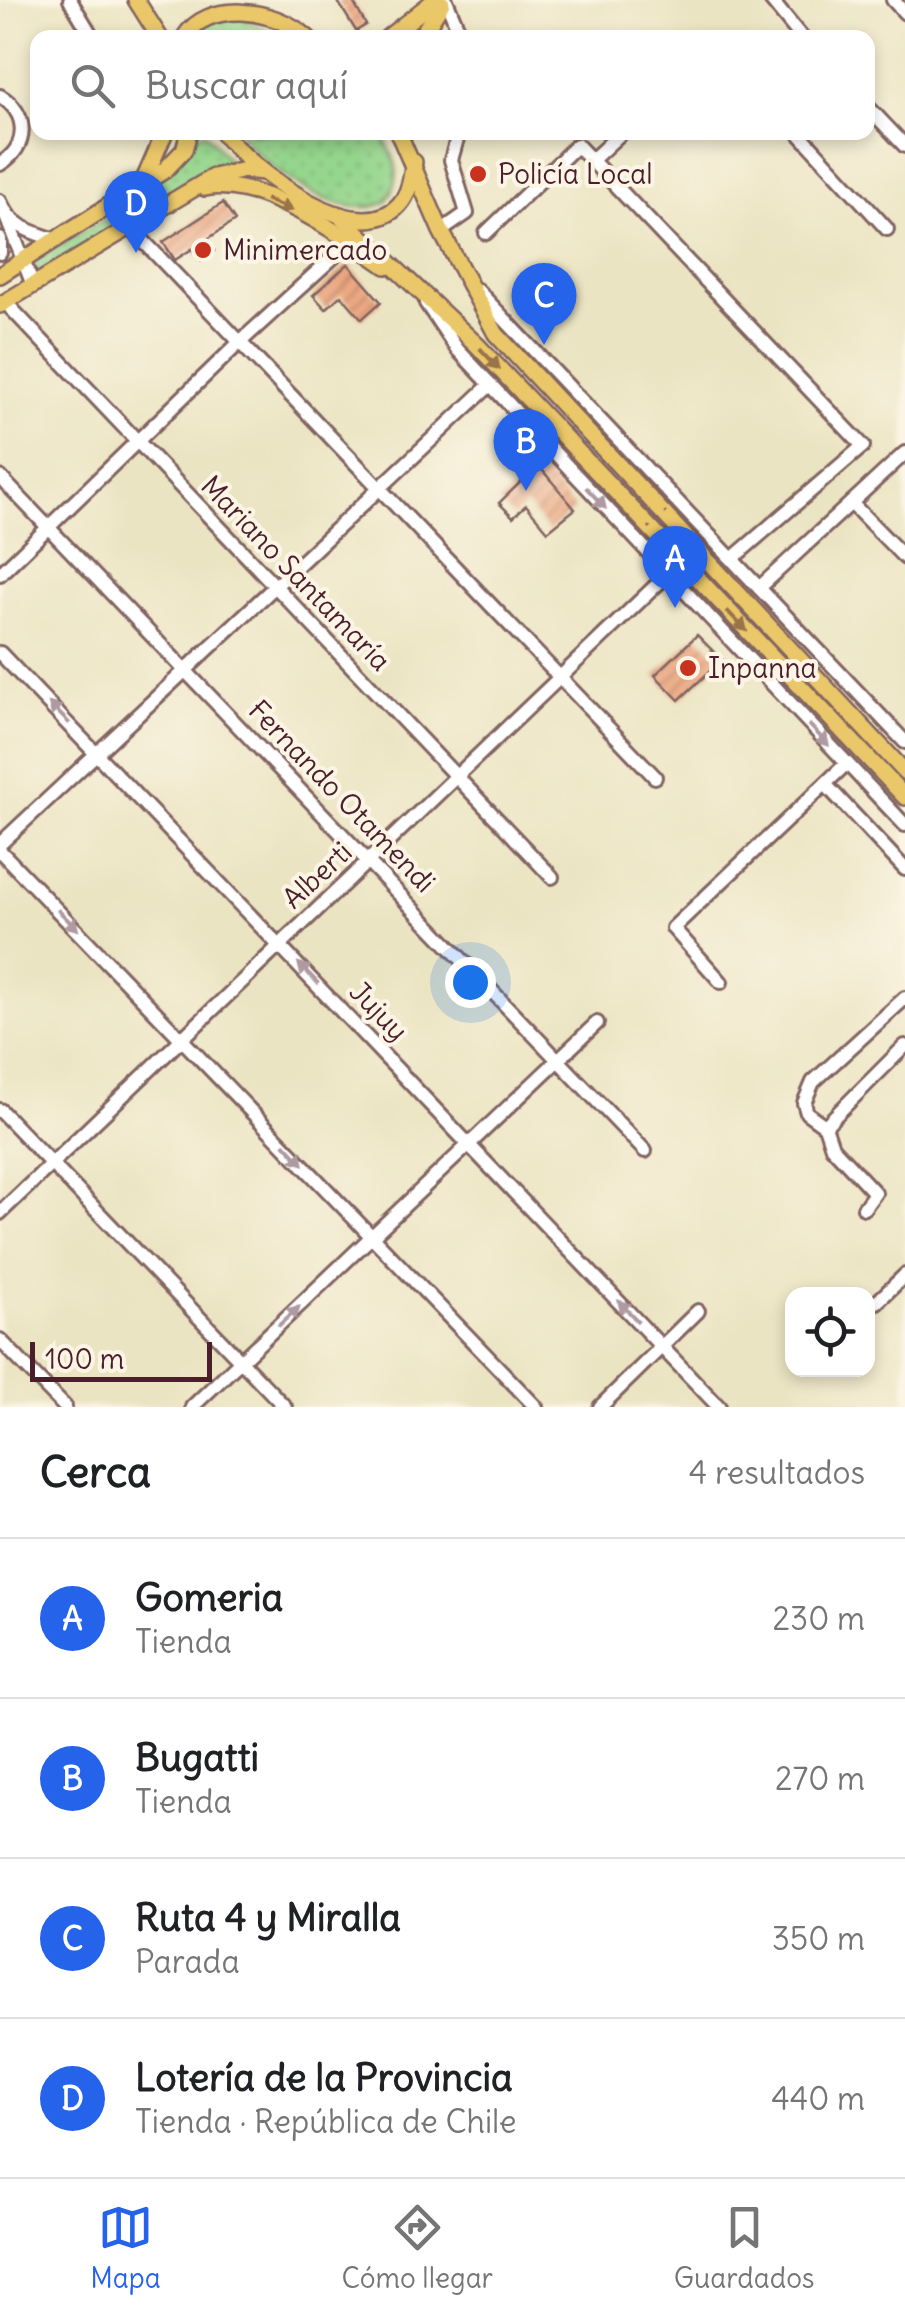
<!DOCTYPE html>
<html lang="es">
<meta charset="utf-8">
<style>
body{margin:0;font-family:Delius,sans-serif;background:#f2f2f2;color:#202124}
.controls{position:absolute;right:30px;bottom:30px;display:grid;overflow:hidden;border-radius:20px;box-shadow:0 5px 15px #0003}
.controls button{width:90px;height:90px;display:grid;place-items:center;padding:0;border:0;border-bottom:2px solid #e0e0e0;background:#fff;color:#202124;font:50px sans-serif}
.scale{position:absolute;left:30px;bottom:25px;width:182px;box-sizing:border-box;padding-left:10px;border:5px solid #4a1f2b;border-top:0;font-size:28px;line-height:35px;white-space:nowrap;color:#4a1f2b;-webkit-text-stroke:8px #fcf5e5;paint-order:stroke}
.you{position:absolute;left:470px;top:982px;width:35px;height:35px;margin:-25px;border:8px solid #fff;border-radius:50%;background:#1a73e8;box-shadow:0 0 0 15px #1a73e833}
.badge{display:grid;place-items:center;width:65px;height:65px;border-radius:50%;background:#2563eb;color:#fff;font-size:32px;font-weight:700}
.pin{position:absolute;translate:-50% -82px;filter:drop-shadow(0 2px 5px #0008)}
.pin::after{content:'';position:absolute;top:52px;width:35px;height:30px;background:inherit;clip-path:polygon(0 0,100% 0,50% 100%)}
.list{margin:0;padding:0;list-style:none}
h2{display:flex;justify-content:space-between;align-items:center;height:130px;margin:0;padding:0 40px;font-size:42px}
h2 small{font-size:32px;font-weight:400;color:#757577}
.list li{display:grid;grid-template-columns:65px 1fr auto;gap:30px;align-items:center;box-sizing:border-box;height:160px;padding:0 40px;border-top:2px solid #e0e0e0}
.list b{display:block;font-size:38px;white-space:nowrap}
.list p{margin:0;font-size:32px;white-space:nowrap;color:#757577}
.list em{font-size:32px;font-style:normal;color:#757577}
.icon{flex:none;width:55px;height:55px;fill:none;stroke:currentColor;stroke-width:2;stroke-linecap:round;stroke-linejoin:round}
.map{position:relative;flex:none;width:905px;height:1407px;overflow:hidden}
.search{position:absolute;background:#fff;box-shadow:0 5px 15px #0003;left:30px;right:30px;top:30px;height:110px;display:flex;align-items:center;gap:25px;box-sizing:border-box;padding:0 35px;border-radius:20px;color:#757577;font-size:38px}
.sheet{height:770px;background:#fff}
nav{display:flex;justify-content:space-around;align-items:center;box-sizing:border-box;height:140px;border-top:2px solid #e0e0e0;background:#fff;font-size:28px;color:#757577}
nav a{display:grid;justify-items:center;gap:5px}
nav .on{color:#2563eb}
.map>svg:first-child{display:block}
.grass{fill:url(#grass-dots);stroke:#707a5c;stroke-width:2.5}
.building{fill:url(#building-hatch)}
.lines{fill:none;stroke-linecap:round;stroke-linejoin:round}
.minor-casing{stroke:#826460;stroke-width:18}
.major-casing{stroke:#826460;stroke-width:20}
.minor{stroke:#fff;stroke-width:12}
.major{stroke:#eac769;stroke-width:15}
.path-bridge{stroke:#826460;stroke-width:2.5;stroke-dasharray:2.5 8;stroke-linecap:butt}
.oneway{fill:#9a734a}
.oneway2{fill:#ae9aa0}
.poi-dot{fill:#c8321e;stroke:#fcf5e5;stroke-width:4}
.labels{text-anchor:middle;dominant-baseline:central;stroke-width:8;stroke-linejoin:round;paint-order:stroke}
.poi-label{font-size:28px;fill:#4a1f2b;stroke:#fcf5e5;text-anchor:start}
.street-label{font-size:28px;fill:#4a1f2b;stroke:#fcf5e5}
</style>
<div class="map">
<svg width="905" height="1407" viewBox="0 0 905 1407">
<defs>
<pattern id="grass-dots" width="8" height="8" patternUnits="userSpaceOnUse" patternTransform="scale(2.5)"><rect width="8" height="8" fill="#95d68d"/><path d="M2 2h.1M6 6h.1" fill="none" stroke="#82b77a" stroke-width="1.8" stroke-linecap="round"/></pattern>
<pattern id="building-hatch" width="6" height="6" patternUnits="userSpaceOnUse" patternTransform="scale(2.5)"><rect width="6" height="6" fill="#eba27a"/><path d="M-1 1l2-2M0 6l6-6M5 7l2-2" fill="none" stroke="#c08364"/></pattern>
</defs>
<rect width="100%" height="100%" fill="#fcf5e5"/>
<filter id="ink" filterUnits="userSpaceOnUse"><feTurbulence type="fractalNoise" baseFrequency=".01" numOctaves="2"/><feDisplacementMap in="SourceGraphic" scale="20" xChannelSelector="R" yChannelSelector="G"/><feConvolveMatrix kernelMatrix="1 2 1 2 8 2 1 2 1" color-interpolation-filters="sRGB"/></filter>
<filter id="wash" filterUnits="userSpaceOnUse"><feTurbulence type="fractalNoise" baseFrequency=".0048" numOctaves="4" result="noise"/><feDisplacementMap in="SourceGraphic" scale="40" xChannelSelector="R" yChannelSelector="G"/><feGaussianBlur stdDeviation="2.25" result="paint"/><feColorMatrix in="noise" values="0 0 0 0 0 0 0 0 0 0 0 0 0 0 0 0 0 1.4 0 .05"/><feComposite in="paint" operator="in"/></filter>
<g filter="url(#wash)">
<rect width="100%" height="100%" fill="#ebe4c2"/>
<!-- grass -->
<g class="grass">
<polygon points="236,15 282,36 284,37 197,38 206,22"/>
<polygon points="195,133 206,133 229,161 205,171 134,216 127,215 125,204"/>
<path d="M238 133H381C396 160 405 176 385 203 336 222 268 169 238 133Z"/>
<polygon points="109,216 113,219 111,229 43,272 35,269 35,260"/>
</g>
<g id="blocks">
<!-- building -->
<g class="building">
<polygon points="337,0 352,0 366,25 356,31"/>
<polygon points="223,203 235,221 206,240 214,251 201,260 192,249 175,260 163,242"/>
<polygon points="348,264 381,302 362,319 341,295 326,309 313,295"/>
<polygon points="538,465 575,509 548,531 526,505 513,517 499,503"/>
<polygon points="697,635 722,660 679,700 655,675"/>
</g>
</g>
</g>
<g filter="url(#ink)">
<use href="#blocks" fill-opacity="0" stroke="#826460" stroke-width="2.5"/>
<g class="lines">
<!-- minor casing -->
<g class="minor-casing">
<g id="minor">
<polyline points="70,0 93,38"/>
<polyline points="446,0 462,38"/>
<polyline points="771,0 802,38"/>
<polyline points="893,0 905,13"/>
<path d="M0 96C29 113 29 147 0 164"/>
<polyline points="868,107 905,146"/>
<polyline points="798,132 887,229"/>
<polyline points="592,160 622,132"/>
<path d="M0 201C10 226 31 232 56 240"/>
<polyline points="110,206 655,777"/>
<polyline points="5,214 33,285"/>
<polyline points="441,231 467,213 451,160 459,132"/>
<polyline points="486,233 577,145 863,446 733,558"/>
<polyline points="0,239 0,253"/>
<polyline points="477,290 905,742"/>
<polyline points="5,302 552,877"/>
<polyline points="426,303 457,349 905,825"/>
<polyline points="0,477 645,1151"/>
<polyline points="851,503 905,558"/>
<polyline points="0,574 240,342 351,241"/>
<polyline points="759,588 905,453"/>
<polyline points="0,653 719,1407"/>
<polyline points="827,786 905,869"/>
<polyline points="0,844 490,385"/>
<polyline points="0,851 536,1407"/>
<polyline points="721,982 673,928 846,764"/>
<polyline points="0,1110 285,1407"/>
<polyline points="825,1126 905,1046"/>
<polyline points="864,1208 875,1193 832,1147 825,1126 807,1113 804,1103 813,1082 905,998"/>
<polyline points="0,1213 668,574"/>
<polyline points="877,1302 905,1275"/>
<polyline points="0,1340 65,1407"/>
<polyline points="192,1407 597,1023"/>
<polyline points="600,1407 698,1311"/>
</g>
</g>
<!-- major casing -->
<g class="major-casing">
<g id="major">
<polyline points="136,0 160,38"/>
<path d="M184 38C206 0 273 7 308 38"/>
<polyline points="387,38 435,0"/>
<polyline points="420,38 442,3"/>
<path d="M222 132C250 168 356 252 399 205 410 193 411 177 414 162"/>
<polyline points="398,132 441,231 496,334 905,772"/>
<polyline points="144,180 165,132"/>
<path d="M205 188C259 176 343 236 386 266"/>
<polyline points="342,218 477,345 905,797"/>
<polyline points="0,275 165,170 184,150 189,132"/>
<polyline points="0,305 213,177 245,170 263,172"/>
</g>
</g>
<!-- minor -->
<use href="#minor" class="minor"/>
<!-- major -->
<use href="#major" class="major"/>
<!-- path-bridge -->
<polyline class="path-bridge" points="641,535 673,506"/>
</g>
<!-- one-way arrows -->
<defs><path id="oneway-solid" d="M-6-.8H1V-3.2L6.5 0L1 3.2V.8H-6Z" transform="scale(2.5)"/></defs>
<g class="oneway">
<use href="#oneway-solid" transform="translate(279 205) rotate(23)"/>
<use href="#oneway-solid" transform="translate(490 359) rotate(47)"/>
<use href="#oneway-solid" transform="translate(737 621) rotate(46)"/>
</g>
<g class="oneway2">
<use href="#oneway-solid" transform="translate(596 498) rotate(47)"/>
<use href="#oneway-solid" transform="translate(59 713) rotate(-135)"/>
<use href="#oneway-solid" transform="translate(819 735) rotate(47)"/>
<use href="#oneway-solid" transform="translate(68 920) rotate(45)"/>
<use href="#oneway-solid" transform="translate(308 973) rotate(-134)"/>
<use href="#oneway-solid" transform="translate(294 1154) rotate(47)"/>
<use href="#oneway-solid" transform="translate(628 1311) rotate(-133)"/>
<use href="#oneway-solid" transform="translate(289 1316) rotate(-43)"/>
</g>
</g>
<!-- markers -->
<g class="poi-dot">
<circle cx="478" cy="174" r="10"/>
<circle cx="203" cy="250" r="10"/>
<circle cx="688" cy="668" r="10"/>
</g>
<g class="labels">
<!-- poi labels -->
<g class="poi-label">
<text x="498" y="174">Policía Local</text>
<text x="223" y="250">Minimercado</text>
<text x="708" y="668">Inpanna</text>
</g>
<!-- street labels -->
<g class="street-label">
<text transform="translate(296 573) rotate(46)">Mariano Santamaría</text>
<text transform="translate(342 796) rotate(46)">Fernando Otamendi</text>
<text transform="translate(317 875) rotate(-43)">Alberti</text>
<text transform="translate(379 1011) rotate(46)">Jujuy</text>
</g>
</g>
</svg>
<div class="controls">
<button><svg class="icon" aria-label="locate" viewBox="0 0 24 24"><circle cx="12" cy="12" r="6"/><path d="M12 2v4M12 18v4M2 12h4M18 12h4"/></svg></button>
</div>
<div class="scale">100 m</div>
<div class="you"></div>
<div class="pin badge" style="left:675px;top:608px">A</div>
<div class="pin badge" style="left:526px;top:491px">B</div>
<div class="pin badge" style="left:544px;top:345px">C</div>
<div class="pin badge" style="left:136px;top:253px">D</div>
<div class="search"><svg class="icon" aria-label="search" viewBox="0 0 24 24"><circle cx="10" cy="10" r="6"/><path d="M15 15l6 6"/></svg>Buscar aquí</div>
</div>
<section class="sheet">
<h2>Cerca<small>4 resultados</small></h2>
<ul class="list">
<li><span class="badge">A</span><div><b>Gomeria</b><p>Tienda</p></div><em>230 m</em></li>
<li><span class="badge">B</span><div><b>Bugatti</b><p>Tienda</p></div><em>270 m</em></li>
<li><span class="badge">C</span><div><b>Ruta 4 y Miralla</b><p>Parada</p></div><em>350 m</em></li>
<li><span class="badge">D</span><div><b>Lotería de la Provincia</b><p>Tienda · República de Chile</p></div><em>440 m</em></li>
</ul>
</section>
<nav>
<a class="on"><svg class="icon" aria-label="map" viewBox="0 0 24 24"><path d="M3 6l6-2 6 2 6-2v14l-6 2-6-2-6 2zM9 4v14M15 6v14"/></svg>Mapa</a>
<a><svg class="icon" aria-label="directions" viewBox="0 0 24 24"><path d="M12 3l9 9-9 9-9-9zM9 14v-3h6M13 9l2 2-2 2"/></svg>Cómo llegar</a>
<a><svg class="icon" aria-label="saved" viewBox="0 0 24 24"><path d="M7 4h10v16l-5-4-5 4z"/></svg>Guardados</a>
</nav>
